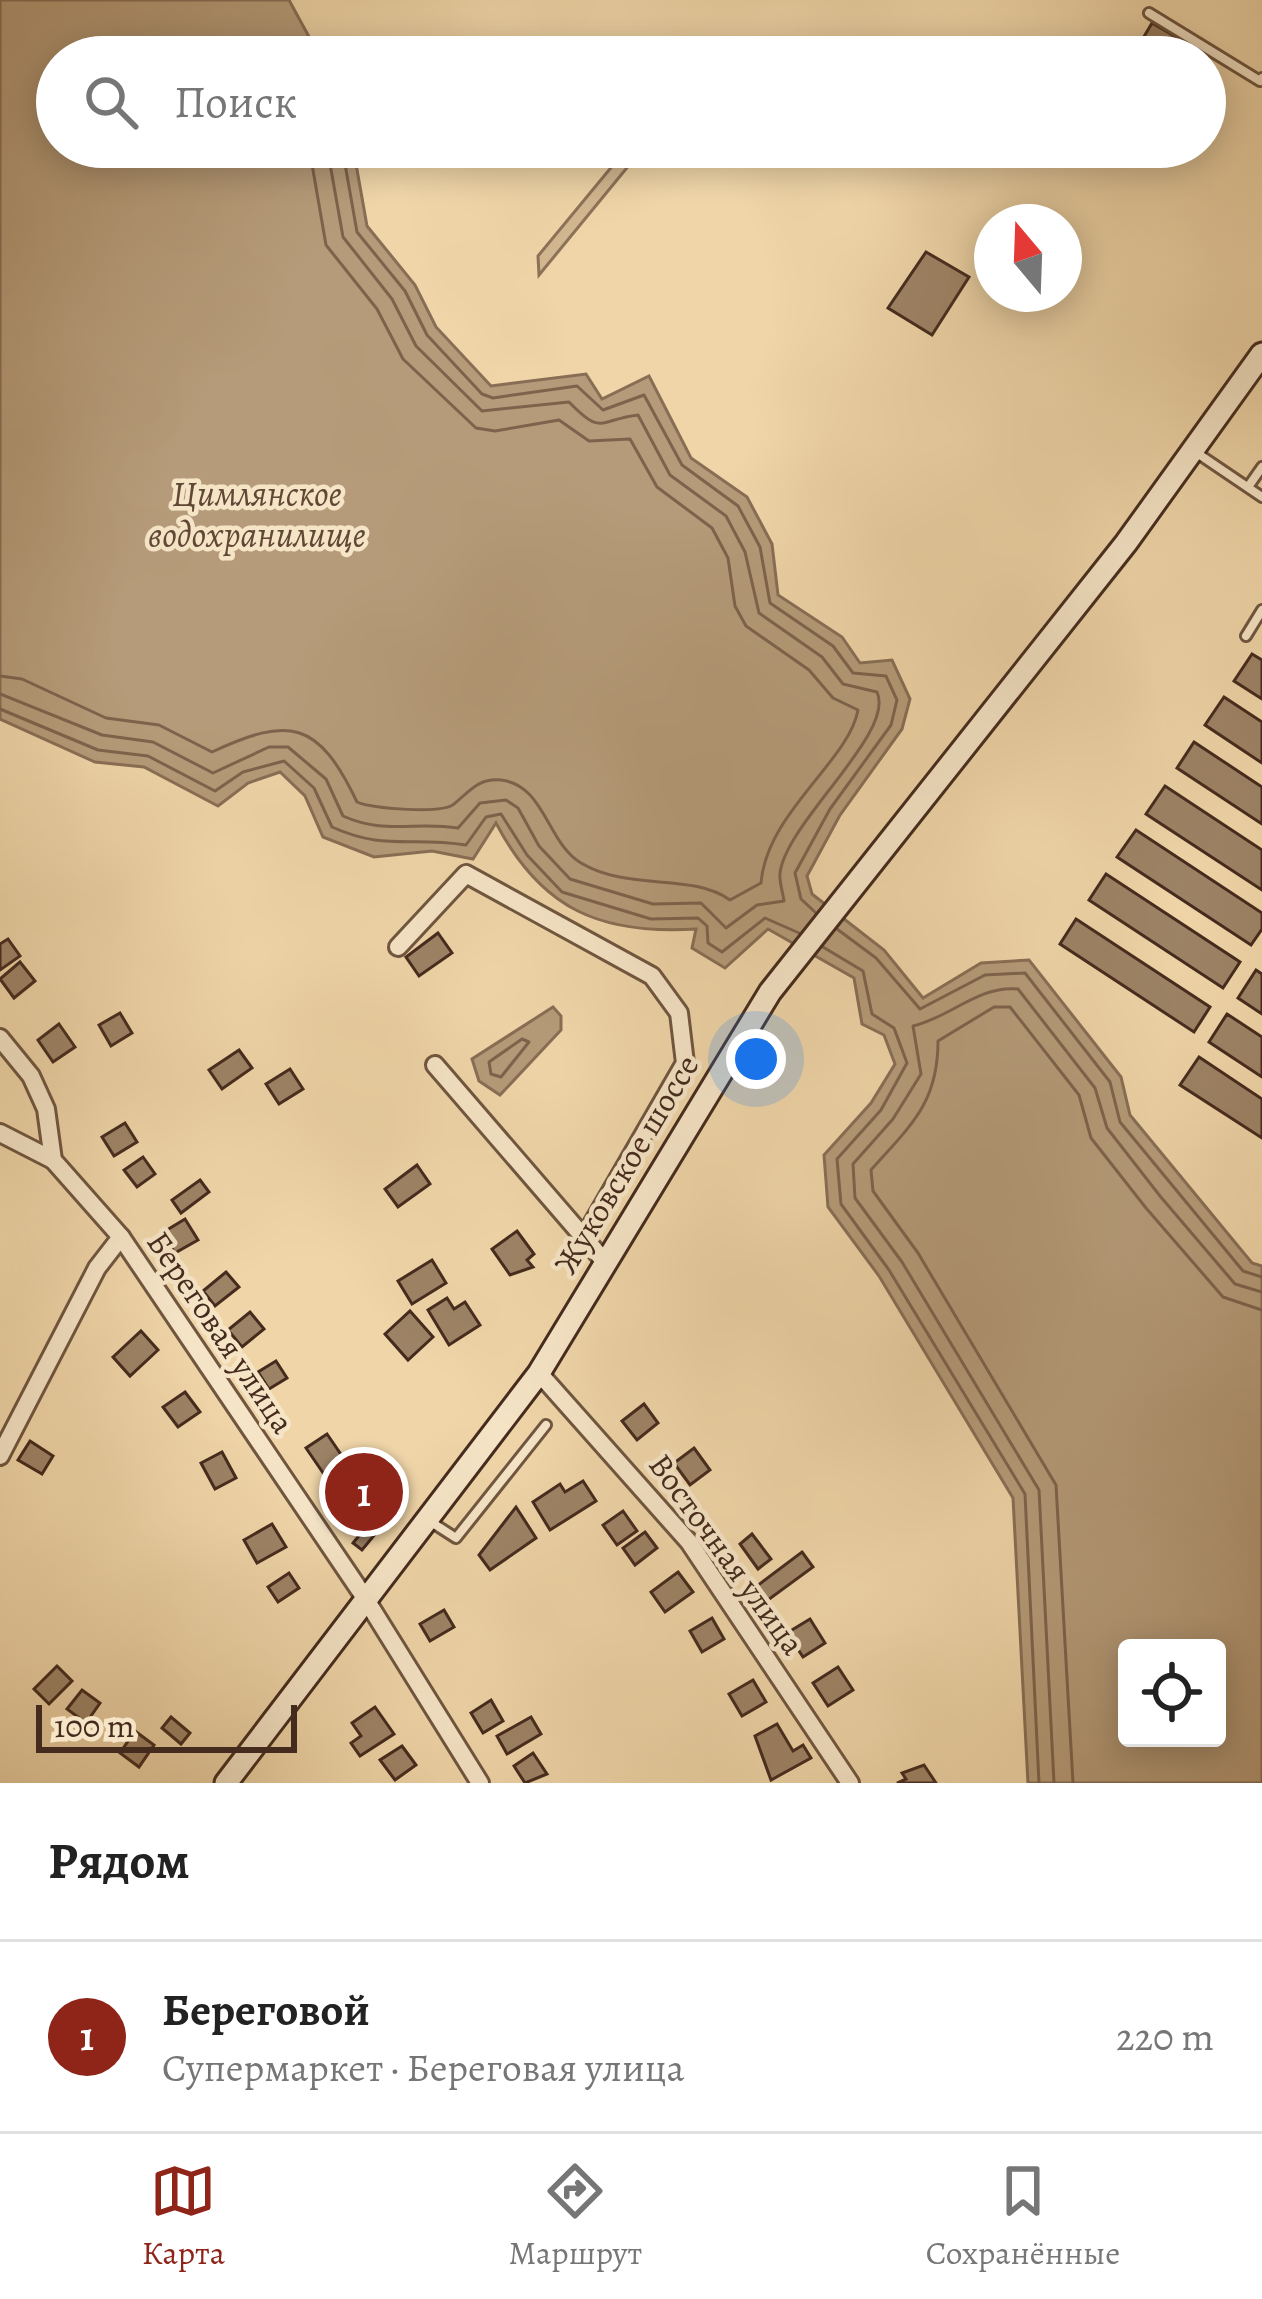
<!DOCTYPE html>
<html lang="ru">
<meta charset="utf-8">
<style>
body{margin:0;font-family:Alegreya,serif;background:#f2f2f2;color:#222}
.controls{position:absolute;right:36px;bottom:36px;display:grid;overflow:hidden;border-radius:12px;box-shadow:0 6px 30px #0003}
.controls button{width:108px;height:108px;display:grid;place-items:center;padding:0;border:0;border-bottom:3px solid #e0e0e0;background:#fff;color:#222;font:60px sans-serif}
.compass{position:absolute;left:974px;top:204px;width:108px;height:108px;border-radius:50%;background:#fff;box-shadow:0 6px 30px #0003;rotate:341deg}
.scale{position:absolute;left:36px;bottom:30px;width:261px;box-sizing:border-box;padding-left:12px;border:6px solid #452b1e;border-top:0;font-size:33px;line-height:42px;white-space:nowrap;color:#452b1e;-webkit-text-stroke:9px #f5e4c6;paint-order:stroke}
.you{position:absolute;left:756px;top:1059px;width:42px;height:42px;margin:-30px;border:9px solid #fff;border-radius:50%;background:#1a73e8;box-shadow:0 0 0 18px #1a73e833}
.badge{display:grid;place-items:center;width:78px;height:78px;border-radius:50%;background:#8f2418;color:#fff;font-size:39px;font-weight:700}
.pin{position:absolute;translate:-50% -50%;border:6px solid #fff;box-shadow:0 3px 12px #0006}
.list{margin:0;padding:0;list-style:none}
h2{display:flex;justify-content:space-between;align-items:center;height:156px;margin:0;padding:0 48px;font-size:51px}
h2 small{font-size:39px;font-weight:400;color:#767676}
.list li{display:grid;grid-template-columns:78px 1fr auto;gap:36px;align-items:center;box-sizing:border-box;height:192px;padding:0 48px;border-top:3px solid #e0e0e0}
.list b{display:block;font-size:45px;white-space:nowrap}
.list p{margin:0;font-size:39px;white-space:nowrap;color:#767676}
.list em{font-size:39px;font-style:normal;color:#767676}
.icon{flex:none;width:66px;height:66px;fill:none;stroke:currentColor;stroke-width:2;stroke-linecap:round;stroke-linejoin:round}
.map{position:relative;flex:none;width:1262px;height:1783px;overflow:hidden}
.search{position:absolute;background:#fff;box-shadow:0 6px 30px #0003;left:36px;right:36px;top:36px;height:132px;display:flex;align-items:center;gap:30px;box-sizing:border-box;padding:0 42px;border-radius:66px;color:#767676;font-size:45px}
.sheet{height:348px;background:#fff}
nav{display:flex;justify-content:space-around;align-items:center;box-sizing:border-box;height:168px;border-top:3px solid #e0e0e0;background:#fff;font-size:33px;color:#767676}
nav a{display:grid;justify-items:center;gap:6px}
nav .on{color:#8f2418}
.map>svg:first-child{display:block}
.green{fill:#d2b891;stroke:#8c7258;stroke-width:3}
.water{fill:#b59b79;stroke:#886e55;stroke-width:3;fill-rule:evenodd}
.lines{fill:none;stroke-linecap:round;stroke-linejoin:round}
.shore{stroke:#7d634c;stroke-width:3}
.building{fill:#9d8366;stroke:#452b1e;stroke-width:3}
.service-casing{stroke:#705640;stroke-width:14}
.minor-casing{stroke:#705640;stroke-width:22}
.secondary-casing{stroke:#452b1e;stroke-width:27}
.service{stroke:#f5e4c6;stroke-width:8}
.minor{stroke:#f5e4c6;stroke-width:16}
.secondary{stroke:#f5e4c6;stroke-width:21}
.labels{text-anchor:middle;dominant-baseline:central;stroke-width:9;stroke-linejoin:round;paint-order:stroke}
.street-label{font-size:33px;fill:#452b1e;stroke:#f5e4c6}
.water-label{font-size:36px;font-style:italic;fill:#614735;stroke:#f5e4c6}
</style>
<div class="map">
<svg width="1262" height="1783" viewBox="0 0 1262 1783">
<rect width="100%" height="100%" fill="#efd5a8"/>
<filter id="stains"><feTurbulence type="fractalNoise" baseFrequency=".00167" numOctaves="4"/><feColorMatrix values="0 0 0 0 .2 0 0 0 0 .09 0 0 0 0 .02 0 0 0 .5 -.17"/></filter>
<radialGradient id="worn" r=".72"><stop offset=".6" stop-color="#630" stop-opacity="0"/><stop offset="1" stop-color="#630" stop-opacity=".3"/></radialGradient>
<!-- green -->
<polygon class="green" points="628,147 644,147 539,275 538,256"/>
<!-- water -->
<g class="water">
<path d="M0 0H289L320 57H57V147H353L367 226 415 285 436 327 491 386 586 374 602 399 649 376 691 458 747 497 772 544 778 595 842 637 860 663 892 660 910 699 902 729 840 815 807 876 812 894 884 950 923 998 981 963 1029 960 1121 1077 1130 1115 1252 1263 1262 1266V1783H1028L1013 1498 879 1276 828 1207 824 1155 871 1103 895 1064 884 1035 862 1024 854 978 768 929 725 968 692 948 696 929C600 935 541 909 496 823L473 859 432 851 374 857 323 837 305 796 280 772 248 783 218 806 144 767 95 762 0 719ZM1127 1648H1217V1738H1127Z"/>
<polygon points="553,1007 561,1016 561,1030 500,1095 479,1081 472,1059"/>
</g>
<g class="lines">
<!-- shore -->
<g class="shore">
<polyline points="342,147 357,232 405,291 427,335 482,394 493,398 577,386 603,410 644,395 682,465 738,506 760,547 770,603 833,646 853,673 886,676 897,700 891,725 830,809 795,873 801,899 816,913"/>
<path d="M0 676 22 679 106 718 159 725 212 752C289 716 318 720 357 802 373 809 443 814 454 804 470 791 478 778 501 780 545 785 547 843 581 863 630 892 691 872 730 900L761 883C767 812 849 761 858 710L833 698 809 670 746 626 735 606 728 558 712 528 657 487 630 439 589 441 559 420 495 431 476 428 403 359 377 309 326 245 309 147"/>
<path d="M0 694 102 735 153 742 213 773 269 747H288L326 779 343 816C385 835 415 821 458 828L480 803 506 800 518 808 539 846 570 879 653 904 701 903 726 928 757 905 784 901C783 893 779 882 780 873 786 822 896 733 877 692L843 684 822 657 759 613 745 552 726 516 670 475 638 415C598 420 602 436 569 402L482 411 416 346 392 299 343 237 327 147"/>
<path d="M0 709 98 750 148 756 215 791 243 772 284 761 314 788 332 827C385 851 411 836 466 845L486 817 501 814 527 855 562 892 651 919 698 918 707 926 708 943 722 952 765 918 799 933"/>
<polyline points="837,929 876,958 920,1009 985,975 1025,973 1110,1082 1120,1122 1243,1271 1262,1277"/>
<polyline points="823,947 863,971 872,1014 894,1028 907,1063 881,1110 837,1159 841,1204 889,1270 1025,1494 1039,1783"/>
<polygon points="522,1039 529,1042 501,1077 491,1074 489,1062"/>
<path d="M1054 1783 1039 1490 902 1262 855 1198 853 1164 893 1119 921 1074 913 1026C949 1018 979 985 1018 989L1095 1088 1107 1128 1160 1196 1235 1284 1262 1292"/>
<path d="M1073 1783 1056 1485 918 1253 873 1191 871 1170C911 1125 938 1103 938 1041L994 1007H1010L1079 1095 1091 1138 1146 1208 1223 1297 1262 1310"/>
</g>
</g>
<!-- building -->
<g class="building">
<polygon points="1152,23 1188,44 1180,57 1160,57 1139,45"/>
<polygon points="926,252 969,277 932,335 888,308"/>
<polygon points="1252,654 1262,660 1262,699 1234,681"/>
<polygon points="1224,697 1262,722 1262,763 1205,725"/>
<polygon points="1194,742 1262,787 1262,824 1177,768"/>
<polygon points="1165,786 1262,850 1262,890 1146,814"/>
<polygon points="1136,830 1262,913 1262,929 1251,945 1117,857"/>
<polygon points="1106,874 1240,962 1223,988 1089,900"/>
<polygon points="1076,919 1210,1007 1194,1032 1060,944"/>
<polygon points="438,933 452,953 419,976 406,957"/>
<polygon points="8,939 20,956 0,970 0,944"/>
<polygon points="20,962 35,981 14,998 0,979"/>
<polygon points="1256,970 1262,974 1262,1014 1238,998"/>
<polygon points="120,1013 132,1033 111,1046 99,1025"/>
<polygon points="1227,1014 1262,1037 1262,1077 1209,1042"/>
<polygon points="59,1024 75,1047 53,1062 38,1040"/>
<polygon points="239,1050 252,1068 222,1089 209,1070"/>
<polygon points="1199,1057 1262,1099 1262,1138 1180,1085"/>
<polygon points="290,1069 303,1089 279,1104 266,1084"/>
<polygon points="125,1123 137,1142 114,1156 102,1137"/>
<polygon points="143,1157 155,1174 137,1187 124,1170"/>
<polygon points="417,1165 430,1184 398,1207 385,1189"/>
<polygon points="200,1180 209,1192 181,1213 172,1200"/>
<polygon points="185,1219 198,1240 175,1253 162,1233"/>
<polygon points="517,1231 534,1254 527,1260 533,1267 510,1275 492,1249"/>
<polygon points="432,1260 446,1283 412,1304 398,1281"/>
<polygon points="226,1272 239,1287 215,1306 203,1291"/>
<polygon points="447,1298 454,1309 465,1302 480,1325 449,1345 428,1310"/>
<polygon points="410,1311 433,1337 408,1360 385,1334"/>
<polygon points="250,1312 264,1329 242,1347 228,1330"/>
<polygon points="141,1331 158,1350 130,1376 113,1357"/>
<polygon points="276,1361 287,1378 269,1389 258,1372"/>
<polygon points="185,1392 200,1412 178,1427 163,1407"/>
<polygon points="644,1404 658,1423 637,1440 622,1421"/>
<polygon points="327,1434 351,1469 330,1483 306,1448"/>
<polygon points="30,1441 53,1456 42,1474 18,1460"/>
<polygon points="694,1448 710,1470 690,1485 674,1463"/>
<polygon points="222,1452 236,1478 215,1489 201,1463"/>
<polygon points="378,1469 389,1481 349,1515 338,1503"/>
<polygon points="583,1481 596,1501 550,1530 533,1502 560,1484 565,1492"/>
<polygon points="516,1507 536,1538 490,1570 479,1555"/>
<polygon points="623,1511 637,1531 617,1545 603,1525"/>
<polygon points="377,1514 386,1521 362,1550 353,1543"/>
<polygon points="272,1524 286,1547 257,1563 244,1540"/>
<polygon points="645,1532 657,1548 635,1565 623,1548"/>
<polygon points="752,1534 771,1559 758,1569 740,1544"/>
<polygon points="802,1552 813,1567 768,1600 757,1586"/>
<polygon points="678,1572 693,1592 665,1612 651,1592"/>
<polygon points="289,1573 299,1588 278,1602 268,1587"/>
<polygon points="444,1610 454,1627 430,1641 420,1624"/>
<polygon points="712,1618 724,1639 702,1652 690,1631"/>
<polygon points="810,1619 825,1643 803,1657 787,1633"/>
<polygon points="57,1666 72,1681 49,1704 34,1689"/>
<polygon points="838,1667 853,1690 828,1706 813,1683"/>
<polygon points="753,1680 766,1702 742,1716 729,1694"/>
<polygon points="82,1690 100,1703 86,1723 67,1709"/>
<polygon points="491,1700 503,1721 483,1733 471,1713"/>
<polygon points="375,1707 394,1734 360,1756 351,1743 361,1736 352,1723"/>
<polygon points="171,1717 190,1733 181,1744 162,1728"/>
<polygon points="531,1717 541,1734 507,1754 497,1736"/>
<polygon points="777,1724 793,1751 803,1745 811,1758 771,1780 755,1736"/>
<polygon points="135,1731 154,1745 139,1767 120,1753"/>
<polygon points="402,1746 416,1765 395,1780 380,1760"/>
<polygon points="533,1753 547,1774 525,1783 514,1766"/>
<polygon points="924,1765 936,1783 897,1783 906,1779 902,1773"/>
</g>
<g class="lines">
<!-- service casing -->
<g class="service-casing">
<g id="service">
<polyline points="1149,13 1260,81 1262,78"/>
<polyline points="1194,451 1262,497"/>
<polyline points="1248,487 1262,467"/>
<polyline points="1246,636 1262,610"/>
<polyline points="428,1520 456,1538 546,1425"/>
</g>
</g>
<!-- minor casing -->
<g class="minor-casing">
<g id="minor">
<polyline points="398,947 466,874 652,976 679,1013 685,1063 584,1238"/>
<polyline points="0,1038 31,1076 46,1109 53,1160 121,1237 365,1598 480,1783"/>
<polyline points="435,1065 605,1262"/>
<polyline points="0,1133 53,1160"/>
<polyline points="539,1373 689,1542 850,1783"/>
<polyline points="0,1456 97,1268 121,1237"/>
</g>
</g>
<!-- secondary casing -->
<g class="secondary-casing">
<polyline id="secondary" points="226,1783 539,1373 770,992 1126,543 1262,354"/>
</g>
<!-- service -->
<use href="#service" class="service"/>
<!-- minor -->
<use href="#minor" class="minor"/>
<!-- secondary -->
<use href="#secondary" class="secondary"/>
</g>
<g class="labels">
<!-- street labels -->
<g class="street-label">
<text transform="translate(626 1164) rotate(-59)">Жуковское шоссе</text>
<text transform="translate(221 1332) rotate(56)">Береговая улица</text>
<text transform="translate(727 1554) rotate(54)">Восточная улица</text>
</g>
<!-- water labels -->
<g class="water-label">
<text x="257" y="493">Цимлянское<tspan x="257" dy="41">водохранилище</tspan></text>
</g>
</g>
<rect width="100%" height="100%" filter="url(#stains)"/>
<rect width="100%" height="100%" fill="url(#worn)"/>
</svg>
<div class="controls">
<button><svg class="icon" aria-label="locate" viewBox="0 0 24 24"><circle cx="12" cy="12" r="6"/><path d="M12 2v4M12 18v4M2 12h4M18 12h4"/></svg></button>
</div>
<svg class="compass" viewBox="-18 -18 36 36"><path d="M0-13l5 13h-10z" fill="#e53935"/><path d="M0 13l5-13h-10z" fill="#767676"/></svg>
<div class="scale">100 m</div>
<div class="you"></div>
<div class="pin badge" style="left:364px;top:1492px">1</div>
<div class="search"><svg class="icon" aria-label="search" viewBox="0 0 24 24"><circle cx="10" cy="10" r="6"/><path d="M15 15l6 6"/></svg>Поиск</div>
</div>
<section class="sheet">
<h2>Рядом<small></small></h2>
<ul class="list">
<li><span class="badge">1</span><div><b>Береговой</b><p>Супермаркет · Береговая улица</p></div><em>220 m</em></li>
</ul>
</section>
<nav>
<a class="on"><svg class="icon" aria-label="map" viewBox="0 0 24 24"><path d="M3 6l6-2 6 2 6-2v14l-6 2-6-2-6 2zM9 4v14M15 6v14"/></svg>Карта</a>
<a><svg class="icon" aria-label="directions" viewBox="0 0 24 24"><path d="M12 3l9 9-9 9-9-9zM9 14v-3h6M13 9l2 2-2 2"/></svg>Маршрут</a>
<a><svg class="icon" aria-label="saved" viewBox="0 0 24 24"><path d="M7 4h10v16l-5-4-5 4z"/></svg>Сохранённые</a>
</nav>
